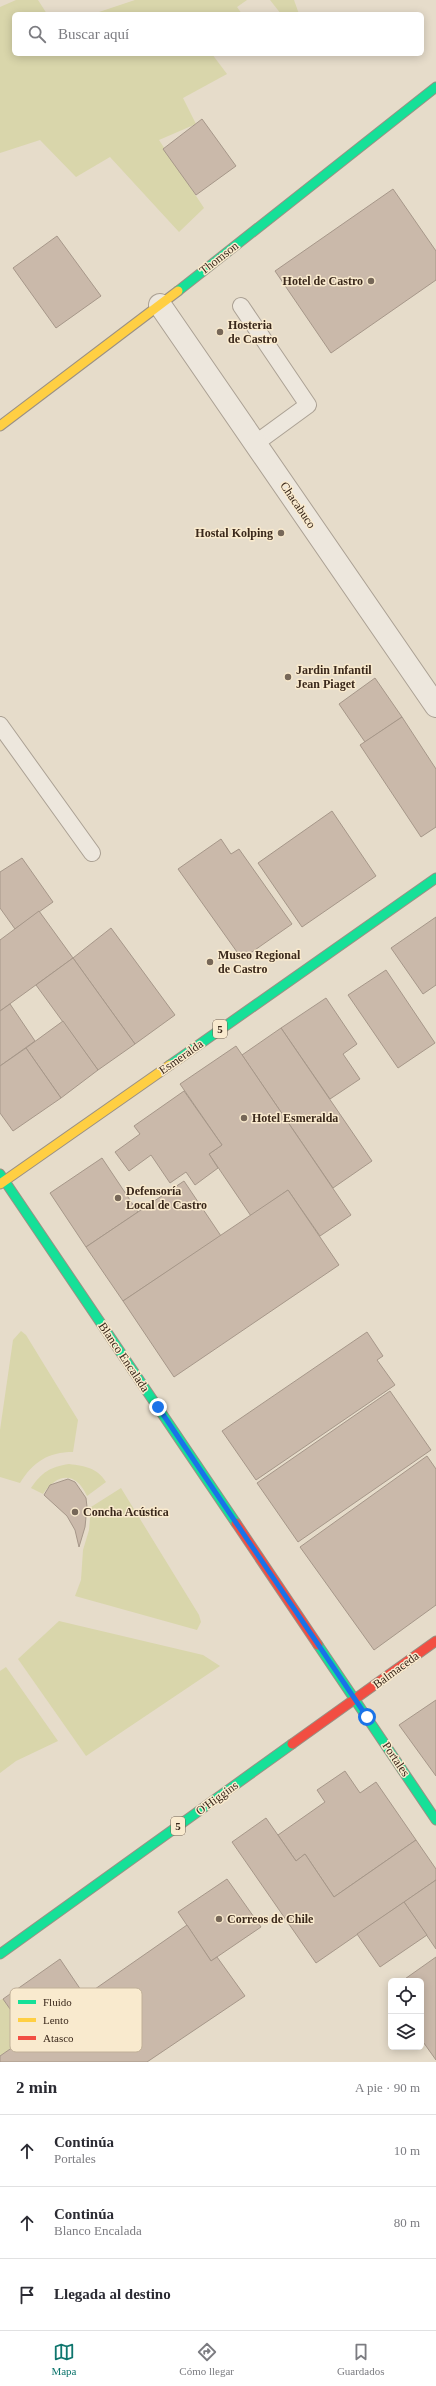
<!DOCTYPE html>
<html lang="es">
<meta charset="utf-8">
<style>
body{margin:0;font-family:"Times New Roman",serif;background:#f2f2f3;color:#2b2b33}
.controls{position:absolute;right:12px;bottom:12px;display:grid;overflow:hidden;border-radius:6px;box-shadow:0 2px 10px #0003}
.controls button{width:36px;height:36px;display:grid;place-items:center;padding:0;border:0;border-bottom:1px solid #e1e1e2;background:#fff;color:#2b2b33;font:20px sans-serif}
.stop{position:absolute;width:12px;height:12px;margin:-9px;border:3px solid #1a73e8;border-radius:50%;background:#fff}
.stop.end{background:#1a73e8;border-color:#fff;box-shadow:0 1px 4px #0008}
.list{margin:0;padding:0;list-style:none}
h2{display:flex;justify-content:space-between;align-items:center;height:52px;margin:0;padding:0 16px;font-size:17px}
h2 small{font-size:13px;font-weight:400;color:#7c7c81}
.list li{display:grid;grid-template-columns:26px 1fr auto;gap:12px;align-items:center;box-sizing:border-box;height:72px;padding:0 16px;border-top:1px solid #e1e1e2}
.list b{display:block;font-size:15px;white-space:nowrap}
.list p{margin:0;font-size:13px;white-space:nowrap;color:#7c7c81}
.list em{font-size:13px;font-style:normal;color:#7c7c81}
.icon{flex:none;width:22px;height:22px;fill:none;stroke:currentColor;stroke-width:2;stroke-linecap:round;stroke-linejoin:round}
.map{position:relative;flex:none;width:436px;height:2062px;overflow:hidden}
.search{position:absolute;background:#fff;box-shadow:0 2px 10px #0003;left:12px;right:12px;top:12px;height:44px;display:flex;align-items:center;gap:10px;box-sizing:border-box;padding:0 14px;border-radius:6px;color:#7c7c81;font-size:15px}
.sheet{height:268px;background:#fff}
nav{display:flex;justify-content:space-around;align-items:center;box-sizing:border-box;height:56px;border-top:1px solid #e1e1e2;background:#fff;font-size:11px;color:#7c7c81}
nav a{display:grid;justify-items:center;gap:2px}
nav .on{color:#0f766e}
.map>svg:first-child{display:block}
.green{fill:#d9d6ab}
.building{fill:#cab9aa;stroke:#a69789}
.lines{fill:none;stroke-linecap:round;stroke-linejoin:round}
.lane-casing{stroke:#aba194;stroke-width:18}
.street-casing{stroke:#aba194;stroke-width:24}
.fast-casing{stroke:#9a9084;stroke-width:11}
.slow-casing{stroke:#9a9084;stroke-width:11}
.jam-casing{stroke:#9a9084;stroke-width:11}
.lane{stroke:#ede7dd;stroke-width:16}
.street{stroke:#ede7dd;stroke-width:22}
.fast{stroke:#16e098;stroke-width:9}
.slow{stroke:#ffcf43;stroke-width:9}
.jam{stroke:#f24e42;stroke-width:9}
.route{stroke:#1a73e8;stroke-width:5}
.poi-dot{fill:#766758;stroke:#f9eace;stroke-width:1.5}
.labels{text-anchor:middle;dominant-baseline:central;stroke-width:3;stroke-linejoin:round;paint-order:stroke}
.shield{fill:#f9eace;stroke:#736251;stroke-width:1}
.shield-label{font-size:11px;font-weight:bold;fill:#3a281b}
.street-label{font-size:12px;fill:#3a281b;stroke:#f9eace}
.poi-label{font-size:12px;font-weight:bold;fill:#3a281b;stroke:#f9eace;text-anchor:start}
.key{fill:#f9eace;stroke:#c0b098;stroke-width:1}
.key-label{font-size:11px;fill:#3a281b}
</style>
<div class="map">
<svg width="436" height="2062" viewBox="0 0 436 2062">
<rect width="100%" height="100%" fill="#e6dcca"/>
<!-- green -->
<g class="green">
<polygon points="16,0 38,0 47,14 14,14 14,54 212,54 227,74 183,98 196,124 159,140 204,208 179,232 110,157 76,177 40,140 0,153 0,7"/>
<polygon points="135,0 247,0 237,7 242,14 57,14 99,12"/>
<polygon points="270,0 294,0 299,14 281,14"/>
<path d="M21 1331 26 1335 78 1420 73 1452C48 1452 33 1462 20 1483L0 1477V1430L13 1340Z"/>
<path d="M69 1464C86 1466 97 1468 106 1482L87 1496C76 1471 57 1473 43 1494L31 1488C42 1472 50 1467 69 1464Z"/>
<polygon points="121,1488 199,1615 201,1622 197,1630 75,1596 81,1580 83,1550 89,1530 91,1507"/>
<polygon points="59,1621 203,1655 220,1666 86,1756 18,1659"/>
<polygon points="6,1667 58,1741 16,1761 0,1773 0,1671"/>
<polygon points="3,1999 29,2036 0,2056 0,2000"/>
</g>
<!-- building -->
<g class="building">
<polygon points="202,119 236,166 196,195 163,149"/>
<polygon points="393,189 436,251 436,280 331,353 275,271"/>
<polygon points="57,236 101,296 56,328 13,268"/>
<polygon points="375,678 402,717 365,742 339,704"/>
<polygon points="402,717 436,769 436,827 421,837 360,745"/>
<polygon points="332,811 376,876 302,927 258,863"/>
<polygon points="221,839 231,854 239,849 292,924 242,959 178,869"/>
<polygon points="22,858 53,902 15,929 0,908 0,872"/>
<polygon points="39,911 73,958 0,1011 0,940"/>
<polygon points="436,917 436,985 423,994 391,948"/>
<polygon points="111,928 175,1015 135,1044 73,958"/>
<polygon points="73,958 135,1044 98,1070 36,985"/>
<polygon points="386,970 435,1043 398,1068 348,995"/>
<polygon points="326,998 357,1044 343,1054 360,1079 330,1099 281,1028"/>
<polygon points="10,1004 35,1041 0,1066 0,1011"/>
<polygon points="63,1021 98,1070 61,1098 26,1048"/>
<polygon points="281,1028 372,1161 333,1188 242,1055"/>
<polygon points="236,1046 351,1215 320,1236 288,1190 251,1216 209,1154 222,1145 180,1084"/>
<polygon points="26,1048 61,1098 13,1131 0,1113 0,1066"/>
<polygon points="184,1091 222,1145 209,1154 218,1168 195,1185 186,1172 170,1183 151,1155 129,1171 115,1152 140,1134 134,1126"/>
<polygon points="102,1158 138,1212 86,1247 50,1193"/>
<polygon points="184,1181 221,1236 123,1301 86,1247"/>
<polygon points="288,1190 339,1265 174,1377 123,1301"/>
<polygon points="367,1332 383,1356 377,1360 395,1385 256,1480 222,1431"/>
<polygon points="390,1391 431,1450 298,1542 257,1483"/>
<polygon points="427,1456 436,1469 436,1605 374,1650 300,1547"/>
<polygon points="68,1479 75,1482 86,1498 87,1507 85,1527 79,1547 75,1530 67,1516 44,1495 50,1485"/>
<polygon points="436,1700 436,1776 399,1725"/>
<polygon points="345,1771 360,1793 376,1782 416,1840 334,1897 305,1854 296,1861 278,1835 325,1802 317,1790"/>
<polygon points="266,1818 296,1861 305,1854 334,1897 416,1840 436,1869 436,1880 316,1963 232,1842"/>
<polygon points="227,1879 261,1927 211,1961 178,1912"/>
<polygon points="436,1880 436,1949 404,1902"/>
<polygon points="404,1902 427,1935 380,1967 357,1934"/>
<polygon points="187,1925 211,1961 217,1957 245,1996 147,2062 0,2062 0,2056 29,2036 3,1999 60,1959 85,1996"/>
<polygon points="436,1957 436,2060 421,2039 421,1981 402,1981"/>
</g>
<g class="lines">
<!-- lane casing -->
<g class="lane-casing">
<g id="lane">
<polyline points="241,306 308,405 256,443"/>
<polyline points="0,725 92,853"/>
</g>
</g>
<!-- street casing -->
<g class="street-casing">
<polyline id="street" points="160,305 436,706"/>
</g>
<!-- fast casing -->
<g class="fast-casing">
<g id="fast">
<polyline points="178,291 436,87"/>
<polyline points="170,1065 436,878"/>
<polyline points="0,1174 236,1523"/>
<polyline points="318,1645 436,1820"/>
<polyline points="0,1954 292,1744"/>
</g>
</g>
<!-- slow casing -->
<g class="slow-casing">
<g id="slow">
<polyline points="0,426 178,291"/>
<polyline points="0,1184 170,1065"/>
</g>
</g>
<!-- jam casing -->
<g class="jam-casing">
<g id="jam">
<polyline points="236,1523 318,1645"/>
<polyline points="292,1744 436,1641"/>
</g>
</g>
<!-- lane -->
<use href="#lane" class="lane"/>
<!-- street -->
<use href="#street" class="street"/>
<!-- fast -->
<use href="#fast" class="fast"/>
<!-- slow -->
<use href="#slow" class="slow"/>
<!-- jam -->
<use href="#jam" class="jam"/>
</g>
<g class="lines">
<!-- route -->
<polyline class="route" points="158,1407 367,1717"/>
</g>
<!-- markers -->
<g class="poi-dot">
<circle cx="371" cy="281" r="4"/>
<circle cx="220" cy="332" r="4"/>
<circle cx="281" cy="533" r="4"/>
<circle cx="288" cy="677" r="4"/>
<circle cx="210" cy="962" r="4"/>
<circle cx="244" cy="1118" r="4"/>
<circle cx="118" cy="1198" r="4"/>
<circle cx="75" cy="1512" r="4"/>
<circle cx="219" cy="1919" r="4"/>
</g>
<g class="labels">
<!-- shield labels -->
<g class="shield">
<rect x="213" y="1020" width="14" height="18" rx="3"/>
<rect x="171" y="1817" width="14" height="18" rx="3"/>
</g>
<g class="shield-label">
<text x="220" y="1029">5</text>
<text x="178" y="1826">5</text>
</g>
<!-- street labels -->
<g class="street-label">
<text transform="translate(219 258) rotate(-38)">Thomson</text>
<text transform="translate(298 505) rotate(56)">Chacabuco</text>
<text transform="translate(181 1057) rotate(-35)">Esmeralda</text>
<text transform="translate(124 1357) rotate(56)">Blanco Encalada</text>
<text transform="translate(396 1670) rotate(-36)">Balmaceda</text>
<text transform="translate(396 1759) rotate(56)">Portales</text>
<text transform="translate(217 1798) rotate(-36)">O'Higgins</text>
</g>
<!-- poi labels -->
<g class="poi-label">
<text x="363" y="281" text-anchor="end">Hotel de Castro</text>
<text x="228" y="325">Hosteria<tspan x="228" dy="14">de Castro</tspan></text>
<text x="273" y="533" text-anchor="end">Hostal Kolping</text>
<text x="296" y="670">Jardin Infantil<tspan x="296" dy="14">Jean Piaget</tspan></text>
<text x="218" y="955">Museo Regional<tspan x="218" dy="14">de Castro</tspan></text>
<text x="252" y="1118">Hotel Esmeralda</text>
<text x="126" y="1191">Defensoría<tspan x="126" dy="14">Local de Castro</tspan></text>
<text x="83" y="1512">Concha Acústica</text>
<text x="227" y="1919">Correos de Chile</text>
</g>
</g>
<!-- legend -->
<rect x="10" y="1988" width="132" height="64" rx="6" class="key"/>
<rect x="18" y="2000" width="18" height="4" fill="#16e098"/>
<rect x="18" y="2018" width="18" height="4" fill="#ffcf43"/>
<rect x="18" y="2036" width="18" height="4" fill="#f24e42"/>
<g class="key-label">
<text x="43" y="2006">Fluido</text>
<text x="43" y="2024">Lento</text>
<text x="43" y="2042">Atasco</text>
</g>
</svg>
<div class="controls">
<button><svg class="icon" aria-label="locate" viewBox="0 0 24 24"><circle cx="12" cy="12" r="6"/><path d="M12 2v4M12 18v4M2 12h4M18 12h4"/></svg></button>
<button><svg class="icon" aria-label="layers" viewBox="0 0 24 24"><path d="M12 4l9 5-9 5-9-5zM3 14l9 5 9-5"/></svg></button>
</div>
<div class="stop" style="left:367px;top:1717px"></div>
<div class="stop end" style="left:158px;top:1407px"></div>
<div class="search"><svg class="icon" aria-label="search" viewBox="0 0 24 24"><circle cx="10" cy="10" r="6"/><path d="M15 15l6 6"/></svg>Buscar aquí</div>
</div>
<section class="sheet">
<h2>2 min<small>A pie · 90 m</small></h2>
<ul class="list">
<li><svg class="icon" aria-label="ahead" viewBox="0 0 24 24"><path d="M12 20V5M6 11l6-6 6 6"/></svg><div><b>Continúa</b><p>Portales</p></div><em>10 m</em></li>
<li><svg class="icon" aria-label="ahead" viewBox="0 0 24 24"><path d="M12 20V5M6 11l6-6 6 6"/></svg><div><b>Continúa</b><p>Blanco Encalada</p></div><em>80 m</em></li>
<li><svg class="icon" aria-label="arrive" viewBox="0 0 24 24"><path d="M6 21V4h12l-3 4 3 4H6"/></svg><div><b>Llegada al destino</b></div></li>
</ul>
</section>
<nav>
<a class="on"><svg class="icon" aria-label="map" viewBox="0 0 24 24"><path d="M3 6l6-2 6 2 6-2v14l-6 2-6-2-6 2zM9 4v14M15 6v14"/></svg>Mapa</a>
<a><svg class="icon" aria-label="directions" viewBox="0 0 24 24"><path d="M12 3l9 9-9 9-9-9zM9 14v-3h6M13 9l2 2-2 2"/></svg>Cómo llegar</a>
<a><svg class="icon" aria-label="saved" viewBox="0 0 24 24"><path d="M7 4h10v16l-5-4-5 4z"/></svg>Guardados</a>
</nav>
